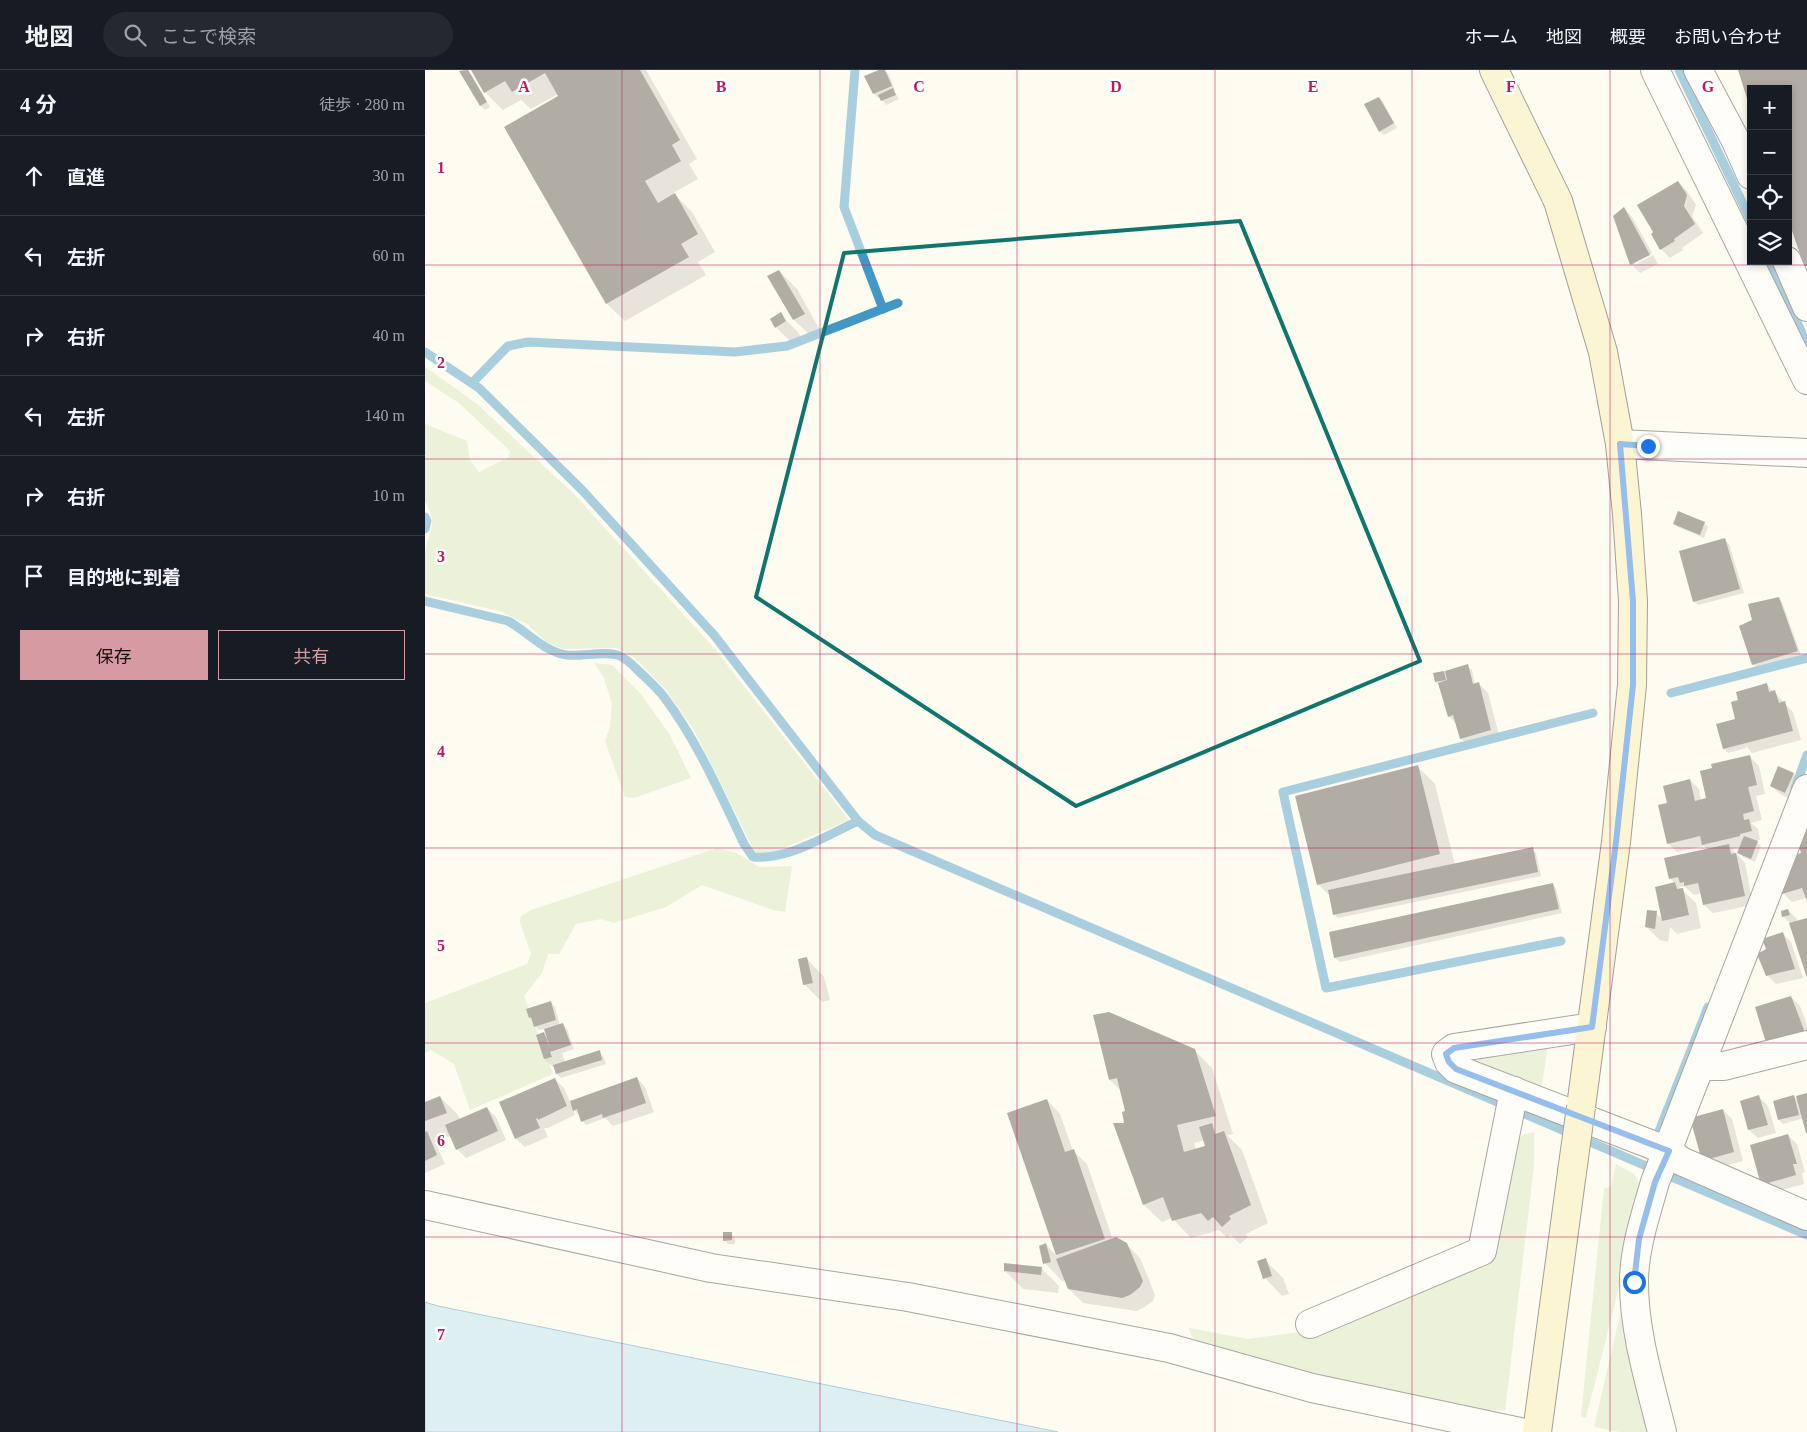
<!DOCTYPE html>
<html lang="ja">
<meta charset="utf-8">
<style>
body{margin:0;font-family:"Times New Roman","Noto Sans JP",serif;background:#242831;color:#f1f3f6}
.controls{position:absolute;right:15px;top:15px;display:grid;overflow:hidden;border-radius:0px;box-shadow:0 2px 8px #0003}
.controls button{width:45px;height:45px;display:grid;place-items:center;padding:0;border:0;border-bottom:1px solid #363941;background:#171b24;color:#f1f3f6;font:25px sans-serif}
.stop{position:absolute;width:15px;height:15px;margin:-11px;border:4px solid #1a73e8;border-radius:50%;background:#fff}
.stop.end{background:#1a73e8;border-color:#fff;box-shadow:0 1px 5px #0008}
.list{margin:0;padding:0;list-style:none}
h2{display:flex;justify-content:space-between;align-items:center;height:65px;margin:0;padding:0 20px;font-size:21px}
h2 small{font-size:16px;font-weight:400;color:#9ea1a6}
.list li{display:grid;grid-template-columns:32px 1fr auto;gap:15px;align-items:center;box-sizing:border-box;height:80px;padding:0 20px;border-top:1px solid #363941}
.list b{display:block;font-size:19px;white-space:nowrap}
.list em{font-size:16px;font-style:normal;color:#9ea1a6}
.actions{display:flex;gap:10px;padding:15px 20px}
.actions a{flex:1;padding:11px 0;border:1px solid #d69aa2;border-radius:0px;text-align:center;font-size:18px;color:#d69aa2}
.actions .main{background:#d69aa2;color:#111}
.icon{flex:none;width:28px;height:28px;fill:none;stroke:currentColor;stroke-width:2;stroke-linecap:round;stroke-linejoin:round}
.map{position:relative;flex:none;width:1382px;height:1362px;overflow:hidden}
header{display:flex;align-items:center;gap:30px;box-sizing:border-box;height:70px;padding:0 25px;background:#171b24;border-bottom:1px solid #363941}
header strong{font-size:24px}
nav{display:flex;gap:28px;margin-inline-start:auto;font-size:18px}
.search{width:350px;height:45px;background:#242831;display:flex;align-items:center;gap:12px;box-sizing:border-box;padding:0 18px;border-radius:28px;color:#9ea1a6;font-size:19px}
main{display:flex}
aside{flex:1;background:#171b24}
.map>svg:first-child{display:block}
.green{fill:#d4e7bc}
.water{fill:#b8dff2;stroke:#4397c5}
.shadow{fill:#0003;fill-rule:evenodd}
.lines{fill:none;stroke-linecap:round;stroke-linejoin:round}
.stream{stroke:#4397c5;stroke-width:9}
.building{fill:#564f4b}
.street-casing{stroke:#414141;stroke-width:30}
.secondary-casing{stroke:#303030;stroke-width:30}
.street{stroke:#fff;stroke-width:28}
.secondary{stroke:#faeeaf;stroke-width:28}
.secondary-bridge-casing{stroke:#303030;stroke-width:30;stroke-linecap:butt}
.secondary-bridge{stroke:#faeeaf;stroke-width:28}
.route{stroke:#1a73e8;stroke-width:6}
.marked{fill:none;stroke:#0f766e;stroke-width:4;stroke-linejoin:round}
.grid{fill:none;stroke:#c2185b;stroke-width:1;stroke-opacity:0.55}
.grid-label{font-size:16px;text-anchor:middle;font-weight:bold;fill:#c2185b;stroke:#fff;stroke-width:5;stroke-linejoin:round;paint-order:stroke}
</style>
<header>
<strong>地図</strong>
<div class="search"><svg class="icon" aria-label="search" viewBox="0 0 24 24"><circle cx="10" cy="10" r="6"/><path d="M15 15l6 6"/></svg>ここで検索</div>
<nav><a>ホーム</a><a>地図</a><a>概要</a><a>お問い合わせ</a></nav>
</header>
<main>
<aside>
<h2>4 分<small>徒歩 · 280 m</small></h2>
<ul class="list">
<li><svg class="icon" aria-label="ahead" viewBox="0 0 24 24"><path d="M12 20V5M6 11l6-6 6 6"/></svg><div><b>直進</b></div><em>30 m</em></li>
<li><svg class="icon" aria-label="left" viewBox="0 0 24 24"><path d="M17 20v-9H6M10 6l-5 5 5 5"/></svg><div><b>左折</b></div><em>60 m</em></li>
<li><svg class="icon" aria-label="right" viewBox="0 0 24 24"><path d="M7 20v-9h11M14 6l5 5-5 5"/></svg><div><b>右折</b></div><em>40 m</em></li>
<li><svg class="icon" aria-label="left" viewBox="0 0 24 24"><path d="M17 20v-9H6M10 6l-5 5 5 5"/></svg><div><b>左折</b></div><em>140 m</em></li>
<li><svg class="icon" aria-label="right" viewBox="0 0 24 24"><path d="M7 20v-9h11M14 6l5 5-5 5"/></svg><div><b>右折</b></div><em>10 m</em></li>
<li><svg class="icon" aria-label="arrive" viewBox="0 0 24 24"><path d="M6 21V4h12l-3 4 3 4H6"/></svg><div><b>目的地に到着</b></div></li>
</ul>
<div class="actions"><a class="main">保存</a><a>共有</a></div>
</aside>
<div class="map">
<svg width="1382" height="1362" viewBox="0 0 1382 1362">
<rect width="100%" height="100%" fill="#fefbf0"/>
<!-- green -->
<g class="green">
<path d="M0 297 51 333 149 424 289 578 424 750 347 783 331 784 269 660 241 620 210 588 191 578 138 579 122 573 102 554 74 541 0 524C0 511 0 497 0 484 3 460 14 456 0 431V354L42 371 45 390 54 402 84 387 85 381 34 333 0 311Z"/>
<polygon points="169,593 187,595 215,623 245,665 266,708 209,728 200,727 180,671 185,657 187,633 178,606"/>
<polygon points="292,778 312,783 334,797 367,796 360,842 348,840 277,815 241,837 189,853 176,849 151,854 134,884 123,884 117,903 99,926 128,1004 45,1040 29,994 6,980 0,983 0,933 102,894 106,884 95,852 96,846 106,840"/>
<polygon points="1123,975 1116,1020 1034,986"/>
<polygon points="1109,1062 1109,1096 1080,1341 1062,1340 859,1301 785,1281 767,1267 764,1258 823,1269 881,1261 1058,1191 1086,1073 1100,1064"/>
<polygon points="1191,1094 1209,1104 1218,1122 1161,1348 1156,1346 1179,1118 1186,1117"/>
<polygon points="1201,1220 1224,1346 1222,1362 1195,1362 1169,1357"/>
</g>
<!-- water -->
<polygon class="water" points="0,1232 13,1236 633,1362 0,1362"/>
<!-- shadow -->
<g class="shadow">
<polygon points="38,0 43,0 45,2 65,37 60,40 56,36 36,1"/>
<polygon points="47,0 221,0 272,89 264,94 273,109 248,123 267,142 290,182 273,192 281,205 200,251 182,234 81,57 134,26 133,24 106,39 96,30 78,40 60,22"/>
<polygon points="457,0 463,3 470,20 469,21 474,29 461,35 455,27 453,28 449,24 441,7"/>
<polygon points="954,28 958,32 972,58 959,65 955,61"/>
<polygon points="1253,112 1262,121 1271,135 1267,146 1278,163 1257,178 1258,180 1245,188 1236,179"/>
<polygon points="1199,138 1207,147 1227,183 1210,192 1210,195 1228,185 1233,194 1215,203 1207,195 1190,146"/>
<polygon points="354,201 372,219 396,262 387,267 369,250"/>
<polygon points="355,244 373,262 378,270 369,275 351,257"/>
<polygon points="1249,453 1279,453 1283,457 1279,468 1253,457"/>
<polygon points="1300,470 1304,474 1319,523 1273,535 1269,531"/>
<polygon points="1353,528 1357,532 1376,585 1332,598 1328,594 1329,551"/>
<polygon points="1042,596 1047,600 1050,615 1054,614 1063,623 1075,669 1045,677 1036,668 1032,655 1024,646 1016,616 1011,612 1010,604"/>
<polygon points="1342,615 1368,642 1376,670 1327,683 1321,676 1321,678 1303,683 1299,679 1293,655 1312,650"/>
<polygon points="1325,687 1334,696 1340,724 1331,726 1337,750 1326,753 1333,759 1335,770 1331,771 1336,776 1330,792 1318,787 1314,783 1316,777 1307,779 1320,793 1328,835 1288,843 1279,835 1277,823 1269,825 1259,816 1254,817 1271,833 1276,858 1252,864 1245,857 1243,872 1235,870 1221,857 1231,843 1238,850 1250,813 1245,808 1283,780 1279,776 1252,782 1243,773 1244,734 1265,710 1274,719 1276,731 1283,729"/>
<polygon points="992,696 1010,714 1030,795 1107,779 1111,783 1116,806 913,848 909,844 905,826 893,814"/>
<polygon points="1368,704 1377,713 1369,731 1355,724 1346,716"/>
<polygon points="1382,762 1382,828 1367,832 1358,823 1378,784"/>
<polygon points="1127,814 1131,818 1137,843 915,892 910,888"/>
<polygon points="1363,840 1372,849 1373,852 1382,849 1382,905 1365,853 1359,847"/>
<polygon points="1357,863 1366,872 1378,908 1351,914 1342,905 1343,880"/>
<polygon points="382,889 399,907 405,930 397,932 379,914"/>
<polygon points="1366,927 1375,936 1382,955 1382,976"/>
<polygon points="126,933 130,937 135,956 138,955 142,959 149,979 137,983 140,992 174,982 178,986 181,994 136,1008 132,1004 131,1000 120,989 119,964 123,968 120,959 114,960 110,956 109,952 105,948 103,939"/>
<path d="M769 980 787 998 808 1064 802 1065 817 1080 843 1153 821 1164 823 1167 815 1174 806 1165 802 1168 794 1160 766 1168 747 1148 737 1152 719 1135 690 1054H701V1042L696 1021 685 1010ZM780 1070 782 1077 771 1080 769 1073Z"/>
<polygon points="212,1008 220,1017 229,1042 188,1056 180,1048 161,1055 148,1038 150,1045 123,1058 119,1058 123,1067 100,1077 91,1069 130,1009 139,1018 145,1032"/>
<polygon points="1382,1025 1382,1060 1379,1048 1358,1054 1354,1050 1369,1027 1375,1033"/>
<polygon points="15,1027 33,1045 35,1050 62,1038 71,1047 81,1070 41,1088 32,1079 26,1066 10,1072 20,1094 0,1103 0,1033"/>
<polygon points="1334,1027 1343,1036 1351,1063 1333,1068 1324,1060"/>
<polygon points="622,1030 635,1044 648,1081 662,1094 688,1170 701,1174 715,1188 730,1225 728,1231 718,1238 711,1241 658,1233 644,1219 641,1210 637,1211 620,1193 621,1175 632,1186 584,1044"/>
<polygon points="1298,1040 1307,1049 1318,1091 1287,1099 1278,1090"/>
<polygon points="1363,1065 1372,1074 1380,1102 1377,1103 1379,1114 1346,1123 1339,1118"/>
<polygon points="306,1164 310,1168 310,1174 303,1174 299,1170"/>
<polygon points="840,1190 858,1208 864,1224 857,1226 840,1208 834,1192"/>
<polygon points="616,1198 634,1216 633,1223 598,1219 580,1201"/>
</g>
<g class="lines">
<!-- stream -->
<g class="stream">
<polyline points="430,0 419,137 458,239"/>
<polyline points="1254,0 1326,151"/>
<polyline points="1344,191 1382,274"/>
<polyline points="0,282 54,318 158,421 289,565 433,751 450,765 1382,1165"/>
<polyline points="47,313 83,276 103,272 310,282 362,276 473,233"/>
<polyline points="0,447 2,451 0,459"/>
<path d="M0 531 83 551C103 562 119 582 142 585 157 587 182 580 195 586 204 590 211 599 218 605 225 612 233 619 239 627 273 672 295 724 319 774L328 787C363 790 401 766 433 751"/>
<polyline points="1246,623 1382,588"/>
<polyline points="1370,718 1382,685"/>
<polyline points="1136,871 901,918 858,722 1168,643"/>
<polyline points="1229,1074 1283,937"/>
</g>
</g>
<!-- building -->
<g class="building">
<polygon points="43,0 62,32 55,36 34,1"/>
<polygon points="46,0 215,0 255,70 247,75 256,91 220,111 233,133 250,123 273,164 256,174 264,187 181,234 79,57 133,26 120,3 87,22 80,11 59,23"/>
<polygon points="454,0 460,0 467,16 448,24 439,6"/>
<polygon points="1313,0 1382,0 1382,196 1379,196 1363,149 1363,19 1326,19 1325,38"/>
<polygon points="468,18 471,25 456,31 453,25"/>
<polygon points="954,27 969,53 954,62 939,34"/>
<polygon points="1253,111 1262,125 1259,136 1270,154 1249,169 1250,171 1235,180 1226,164 1228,162 1212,135"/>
<polygon points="1199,137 1225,185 1205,195 1188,146"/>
<polygon points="354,200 380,244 368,250 342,206"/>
<polygon points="356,242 361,251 350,258 345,249"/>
<polygon points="1253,441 1280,452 1275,465 1248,454"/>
<polygon points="1300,468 1315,519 1268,532 1254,481"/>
<polygon points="1354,527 1373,581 1327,595 1314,556 1327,550 1323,534"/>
<polygon points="1043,594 1048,614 1054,612 1066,660 1035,669 1028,645 1023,647 1013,613 1022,610 1020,601"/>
<polygon points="1019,601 1021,610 1010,612 1008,603"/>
<polygon points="1342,613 1344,622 1350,620 1354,633 1360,631 1368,661 1298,679 1291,654 1310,649 1306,632 1313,630 1311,622"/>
<polygon points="1325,685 1332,715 1323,717 1329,741 1318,744 1319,750 1324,749 1327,761 1315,764 1315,766 1277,775 1275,766 1242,774 1233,735 1242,733 1238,716 1265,709 1270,731 1281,728 1275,701 1287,698 1286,694"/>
<polygon points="993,695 1015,784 892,815 870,726"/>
<polygon points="1353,696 1369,703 1360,723 1345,716"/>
<polygon points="1382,761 1382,831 1377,818 1357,824 1353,815 1364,787 1376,783 1372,771 1374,763"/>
<polygon points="1319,766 1333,771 1326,789 1312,783"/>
<polygon points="1304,774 1306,784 1311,783 1320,826 1278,835 1273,813 1259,816 1259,812 1255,813 1253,807 1244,809 1239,788"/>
<polygon points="1108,777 1113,802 908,845 903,820"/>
<polygon points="1250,812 1252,819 1258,818 1264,845 1237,851 1230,817"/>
<polygon points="1128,813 1134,839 909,888 904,862"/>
<polygon points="1363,839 1365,845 1357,847 1356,841"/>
<polygon points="1222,840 1232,841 1230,859 1220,857"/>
<polygon points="1382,848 1382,908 1364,853"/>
<polygon points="1358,862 1370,899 1341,906 1332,884 1341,879 1337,869"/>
<polygon points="382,887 388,913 378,915 373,889"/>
<polygon points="1366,926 1381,965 1342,976 1330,937"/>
<polygon points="126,931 131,950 109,957 106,947 104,948 101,939"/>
<polygon points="684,942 770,979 791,1046 752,1055 759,1082 780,1076 774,1057 787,1053 790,1064 799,1061 826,1135 804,1146 806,1149 797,1157 788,1147 783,1151 776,1143 747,1151 738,1127 718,1135 688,1053 699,1053 697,1042 700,1041 692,1008 684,1010 668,945"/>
<polygon points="138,953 146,975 125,982 127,987 119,989 111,965 119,962 125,978 119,959"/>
<polygon points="175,980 177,990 131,1004 128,995"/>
<polygon points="212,1007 221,1033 178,1048 177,1044 156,1052 152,1039 148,1041 145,1031"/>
<polygon points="130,1008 142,1036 113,1050 113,1048 111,1049 115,1058 90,1069 74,1032"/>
<polygon points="1382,1023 1382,1063 1381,1063 1371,1026"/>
<polygon points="1334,1025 1343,1055 1323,1060 1315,1031"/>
<polygon points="1369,1025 1374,1045 1353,1050 1348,1031"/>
<polygon points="15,1026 22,1043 0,1051 0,1032"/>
<polygon points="622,1029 640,1082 649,1079 680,1169 631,1185 582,1043"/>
<polygon points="62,1037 73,1061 31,1080 20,1055"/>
<polygon points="1298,1039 1309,1082 1277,1091 1265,1048"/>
<polygon points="2,1061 12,1085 0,1091 0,1062"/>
<polygon points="1363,1064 1372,1094 1368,1094 1371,1105 1336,1115 1325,1075"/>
<polygon points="298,1162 307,1162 307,1170 298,1171"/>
<polygon points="691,1167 702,1173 718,1211 715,1217 705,1225 697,1228 643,1219 631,1189"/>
<polygon points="621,1173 626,1192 618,1194 614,1176"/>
<polygon points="841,1188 847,1206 838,1209 832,1191"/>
<polygon points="579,1193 617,1197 616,1205 579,1201"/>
</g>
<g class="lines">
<!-- street casing -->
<g class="street-casing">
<g id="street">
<polyline points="1230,0 1382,310"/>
<polyline points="1273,0 1311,71 1326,105"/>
<polyline points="1362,191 1382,237"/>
<polyline points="1195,374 1382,383"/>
<polyline points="1167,957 1029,978 1021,984 1024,992 1031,999 1243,1081 1256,1091 1382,1146"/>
<polyline points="1276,996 1299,996 1382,975"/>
<polyline points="0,1135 286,1198 483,1227 744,1278 887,1318 1095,1362"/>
<polyline points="885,1254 1057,1181 1089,1021"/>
<path d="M1237 1362C1225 1313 1209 1263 1209 1212 1209 1178 1221 1144 1230 1112L1382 719"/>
</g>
</g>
<!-- secondary casing -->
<g class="secondary-casing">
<g id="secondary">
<polyline points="1069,0 1133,131 1178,282 1195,374 1202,444 1208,531 1207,615 1191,772 1156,1037"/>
<polyline points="1112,1362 1147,1102"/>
</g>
</g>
<!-- street -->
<use href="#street" class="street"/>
<!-- secondary -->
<use href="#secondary" class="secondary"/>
<!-- secondary-bridge casing -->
<g class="secondary-bridge-casing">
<polyline id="secondary-bridge" points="1147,1102 1156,1037"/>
</g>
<!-- secondary-bridge -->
<use href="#secondary-bridge" class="secondary-bridge"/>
</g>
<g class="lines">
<!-- route -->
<polyline class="route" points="1209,1212 1214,1169 1230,1112 1244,1081 1031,999 1024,992 1021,984 1029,978 1167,957 1191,772 1208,615 1208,531 1195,374 1223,376"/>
</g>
<!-- marked area -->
<path d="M0 0H1382V1362H0ZM815 151 995 591 651 736 331 527 419 183Z" fill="#fefbf0" fill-opacity=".55" fill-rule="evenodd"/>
<path class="marked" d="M815 151 995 591 651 736 331 527 419 183Z"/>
<!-- grid -->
<path class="grid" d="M197 0V1362M395 0V1362M592 0V1362M790 0V1362M987 0V1362M1185 0V1362M0 195H1382M0 389H1382M0 584H1382M0 778H1382M0 973H1382M0 1167H1382"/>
<g class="grid-label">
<text x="99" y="22">A</text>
<text x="296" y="22">B</text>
<text x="494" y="22">C</text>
<text x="691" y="22">D</text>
<text x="888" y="22">E</text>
<text x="1086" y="22">F</text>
<text x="1283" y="22">G</text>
<text x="16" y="103">1</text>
<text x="16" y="298">2</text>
<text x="16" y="492">3</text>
<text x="16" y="687">4</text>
<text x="16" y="881">5</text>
<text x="16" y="1076">6</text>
<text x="16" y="1270">7</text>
</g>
</svg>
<div class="controls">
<button>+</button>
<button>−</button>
<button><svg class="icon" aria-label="locate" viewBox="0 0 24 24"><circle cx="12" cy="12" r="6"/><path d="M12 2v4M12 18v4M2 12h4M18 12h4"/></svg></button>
<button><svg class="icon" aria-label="layers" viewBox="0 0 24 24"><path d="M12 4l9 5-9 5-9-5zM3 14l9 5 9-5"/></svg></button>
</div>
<div class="stop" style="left:1209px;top:1212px"></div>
<div class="stop end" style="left:1223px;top:376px"></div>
</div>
</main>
